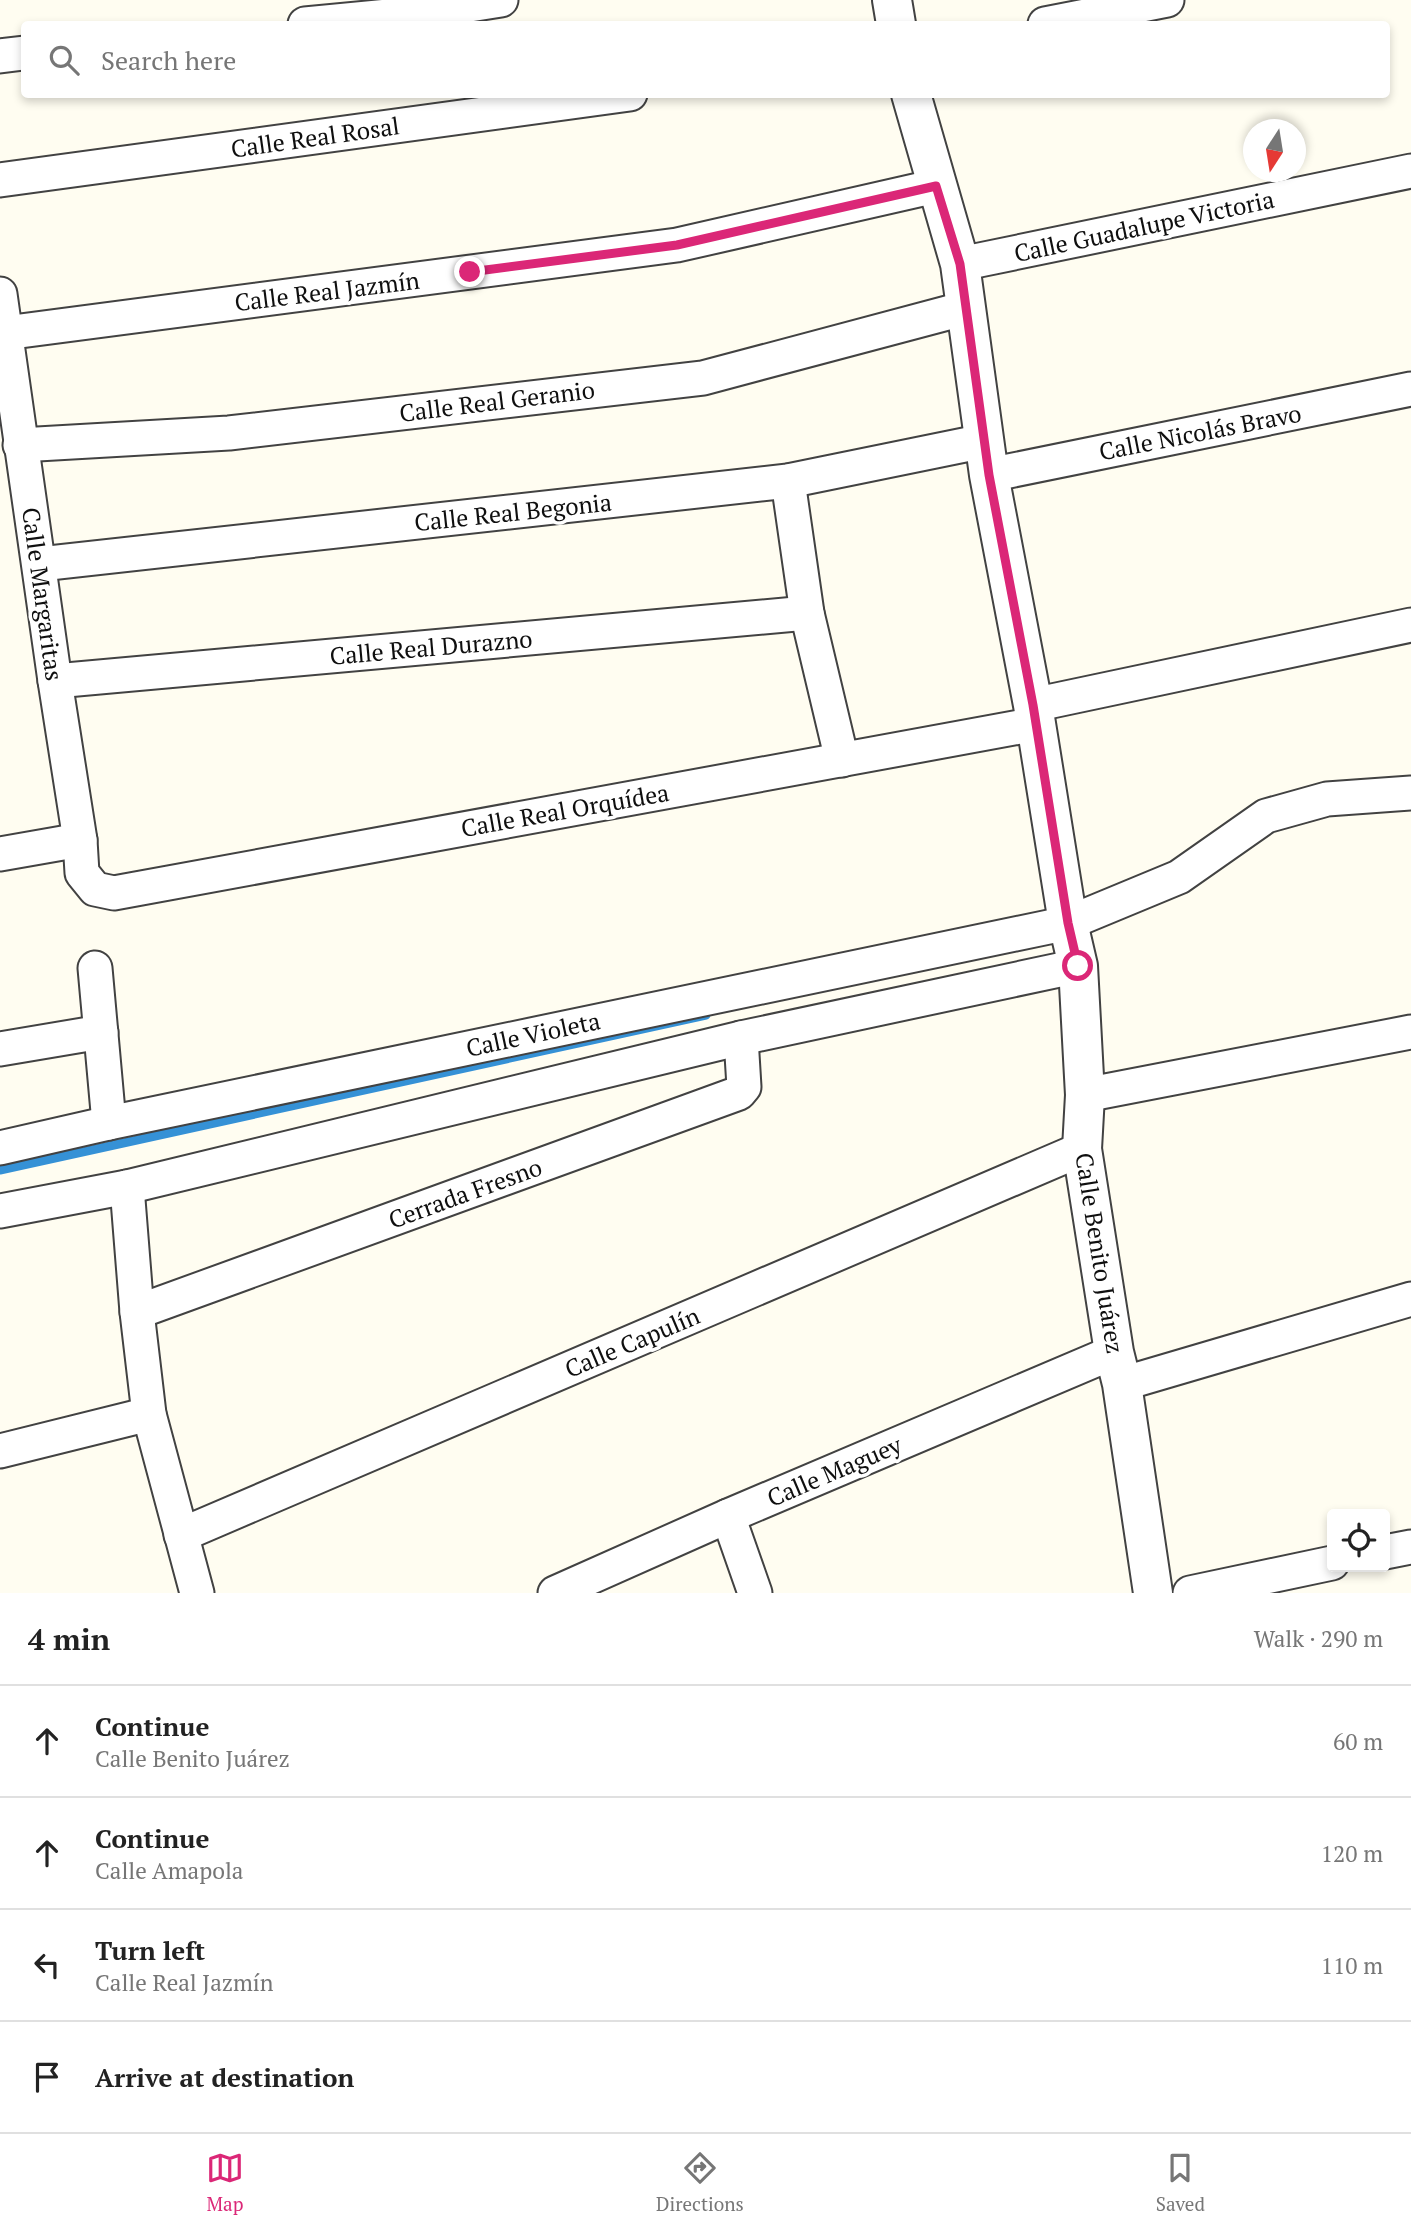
<!DOCTYPE html>
<meta charset="utf-8">
<style>
body{margin:0;font-family:"PT Serif",serif;background:#f2f2f2;color:#222}
.controls{position:absolute;right:21px;bottom:21px;display:grid;overflow:hidden;border-radius:7px;box-shadow:0 4px 10px #0003}
.controls button{width:63px;height:63px;display:grid;place-items:center;padding:0;border:0;border-bottom:2px solid #e0e0e0;background:#fff;color:#222;font:35px sans-serif}
.compass{position:absolute;left:1243px;top:119px;width:63px;height:63px;border-radius:50%;background:#fff;box-shadow:0 4px 10px #0003;rotate:192deg}
.stop{position:absolute;width:21px;height:21px;margin:-16px;border:5px solid #db2777;border-radius:50%;background:#fff}
.stop.end{background:#db2777;border-color:#fff;box-shadow:0 2px 7px #0008}
.list{margin:0;padding:0;list-style:none}
h2{display:flex;justify-content:space-between;align-items:center;height:91px;margin:0;padding:0 28px;font-size:30px}
h2 small{font-size:23px;font-weight:400;color:#767676}
.list li{display:grid;grid-template-columns:46px 1fr auto;gap:21px;align-items:center;box-sizing:border-box;height:112px;padding:0 28px;border-top:2px solid #e0e0e0}
.list b{display:block;font-size:26px;white-space:nowrap}
.list p{margin:0;font-size:23px;white-space:nowrap;color:#767676}
.list em{font-size:23px;font-style:normal;color:#767676}
.icon{flex:none;width:38px;height:38px;fill:none;stroke:currentColor;stroke-width:2;stroke-linecap:round;stroke-linejoin:round}
.map{position:relative;flex:none;width:1411px;height:1593px;overflow:hidden}
.search{position:absolute;background:#fff;box-shadow:0 4px 10px #0003;left:21px;right:21px;top:21px;height:77px;display:flex;align-items:center;gap:18px;box-sizing:border-box;padding:0 24px;border-radius:7px;color:#767676;font-size:26px}
.sheet{height:539px;background:#fff}
nav{display:flex;justify-content:space-around;align-items:center;box-sizing:border-box;height:98px;border-top:2px solid #e0e0e0;background:#fff;font-size:19px;color:#767676}
nav a{display:grid;justify-items:center;gap:4px}
nav .on{color:#db2777}
.map>svg:first-child{display:block}
.lines{fill:none;stroke-linecap:round;stroke-linejoin:round}
.stream{stroke:#3591d6;stroke-width:9}
.minor-casing{stroke:#424242;stroke-width:37}
.tertiary-casing{stroke:#424242;stroke-width:42}
.minor{stroke:#fff;stroke-width:33}
.tertiary{stroke:#fff;stroke-width:38}
.route{stroke:#db2777;stroke-width:9}
.labels{text-anchor:middle;dominant-baseline:central;stroke-width:7;stroke-linejoin:round;paint-order:stroke}
.street-label{font-size:24px;fill:#0f0f0f;stroke:#fff}
</style>
<div class="map">
<svg width="1411" height="1593" viewBox="0 0 1411 1593">
<rect width="100%" height="100%" fill="#fffdf1"/>
<g class="lines">
<!-- stream -->
<polyline class="stream" points="0,1170 706,1015"/>
<!-- minor casing -->
<g class="minor-casing">
<g id="minor">
<polyline points="305,24 419,13 501,0"/>
<polyline points="1045,24 1167,0"/>
<polyline points="0,56 24,53"/>
<polyline points="0,180 630,94"/>
<polyline points="960,264 1411,171"/>
<polyline points="0,294 55,681 80,840 82,873 95,889 114,893 1036,724"/>
<polyline points="5,333 677,245 936,186"/>
<polyline points="20,445 229,433 703,378 966,308"/>
<polyline points="989,475 1411,389"/>
<polyline points="788,481 807,613 842,760"/>
<polyline points="40,564 788,481 984,441"/>
<polyline points="55,681 807,613"/>
<polyline points="1033,705 1411,625"/>
<polyline points="0,854 80,840"/>
<polyline points="95,968 109,1123"/>
<polyline points="0,1049 101,1032"/>
<polyline points="1085,1095 1411,1032"/>
<polyline points="0,1148 109,1123 1068,923 1179,877 1266,816 1327,799 1411,793"/>
<polyline points="127,1187 137,1312 149,1414 197,1593"/>
<polyline points="0,1211 127,1187 741,1038 1078,966"/>
<polyline points="137,1312 739,1093 744,1087 741,1038"/>
<polyline points="1122,1384 1411,1299"/>
<polyline points="0,1451 149,1414"/>
<polyline points="728,1516 755,1593"/>
<polyline points="181,1535 1082,1149"/>
<polyline points="1385,1552 1411,1547"/>
<polyline points="555,1593 728,1516 1114,1352"/>
<polyline points="1190,1593 1332,1563"/>
</g>
</g>
<!-- tertiary casing -->
<g class="tertiary-casing">
<g id="tertiary">
<polyline points="892,0 896,24"/>
<polyline points="911,94 960,264 989,475 1033,705 1068,923 1078,966 1085,1095 1082,1149 1114,1352 1122,1384 1153,1593"/>
</g>
</g>
<!-- minor -->
<use href="#minor" class="minor"/>
<!-- tertiary -->
<use href="#tertiary" class="tertiary"/>
</g>
<g class="lines">
<!-- route -->
<polyline class="route" points="470,272 677,245 936,186 960,264 989,475 1033,705 1068,923 1078,966"/>
</g>
<g class="labels">
<!-- street labels -->
<g class="street-label">
<text transform="translate(315 137) rotate(-8)">Calle Real Rosal</text>
<text transform="translate(1144 226) rotate(-12)">Calle Guadalupe Victoria</text>
<text transform="translate(327 291) rotate(-7)">Calle Real Jazmín</text>
<text transform="translate(497 401) rotate(-7)">Calle Real Geranio</text>
<text transform="translate(1200 432) rotate(-11)">Calle Nicolás Bravo</text>
<text transform="translate(513 512) rotate(-6)">Calle Real Begonia</text>
<text transform="translate(43 594) rotate(82)">Calle Margaritas</text>
<text transform="translate(431 647) rotate(-5)">Calle Real Durazno</text>
<text transform="translate(565 810) rotate(-10)">Calle Real Orquídea</text>
<text transform="translate(533 1034) rotate(-12)">Calle Violeta</text>
<text transform="translate(465 1193) rotate(-20)">Cerrada Fresno</text>
<text transform="translate(1100 1253) rotate(81)">Calle Benito Juárez</text>
<text transform="translate(632 1342) rotate(-23)">Calle Capulín</text>
<text transform="translate(834 1471) rotate(-23)">Calle Maguey</text>
</g>
</g>
</svg>
<div class="controls">
<button><svg class="icon" aria-label="locate" viewBox="0 0 24 24"><circle cx="12" cy="12" r="6"/><path d="M12 2v4M12 18v4M2 12h4M18 12h4"/></svg></button>
</div>
<svg class="compass" viewBox="-18 -18 36 36"><path d="M0-13l5 13h-10z" fill="#e53935"/><path d="M0 13l5-13h-10z" fill="#767676"/></svg>
<div class="stop" style="left:1078px;top:966px"></div>
<div class="stop end" style="left:470px;top:272px"></div>
<div class="search"><svg class="icon" aria-label="search" viewBox="0 0 24 24"><circle cx="10" cy="10" r="6"/><path d="M15 15l6 6"/></svg>Search here</div>
</div>
<section class="sheet">
<h2>4 min<small>Walk · 290 m</small></h2>
<ul class="list">
<li><svg class="icon" aria-label="ahead" viewBox="0 0 24 24"><path d="M12 20V5M6 11l6-6 6 6"/></svg><div><b>Continue</b><p>Calle Benito Juárez</p></div><em>60 m</em></li>
<li><svg class="icon" aria-label="ahead" viewBox="0 0 24 24"><path d="M12 20V5M6 11l6-6 6 6"/></svg><div><b>Continue</b><p>Calle Amapola</p></div><em>120 m</em></li>
<li><svg class="icon" aria-label="left" viewBox="0 0 24 24"><path d="M17 20v-9H6M10 6l-5 5 5 5"/></svg><div><b>Turn left</b><p>Calle Real Jazmín</p></div><em>110 m</em></li>
<li><svg class="icon" aria-label="arrive" viewBox="0 0 24 24"><path d="M6 21V4h12l-3 4 3 4H6"/></svg><div><b>Arrive at destination</b></div></li>
</ul>
</section>
<nav>
<a class="on"><svg class="icon" aria-label="map" viewBox="0 0 24 24"><path d="M3 6l6-2 6 2 6-2v14l-6 2-6-2-6 2zM9 4v14M15 6v14"/></svg>Map</a>
<a><svg class="icon" aria-label="directions" viewBox="0 0 24 24"><path d="M12 3l9 9-9 9-9-9zM9 14v-3h6M13 9l2 2-2 2"/></svg>Directions</a>
<a><svg class="icon" aria-label="saved" viewBox="0 0 24 24"><path d="M7 4h10v16l-5-4-5 4z"/></svg>Saved</a>
</nav>
